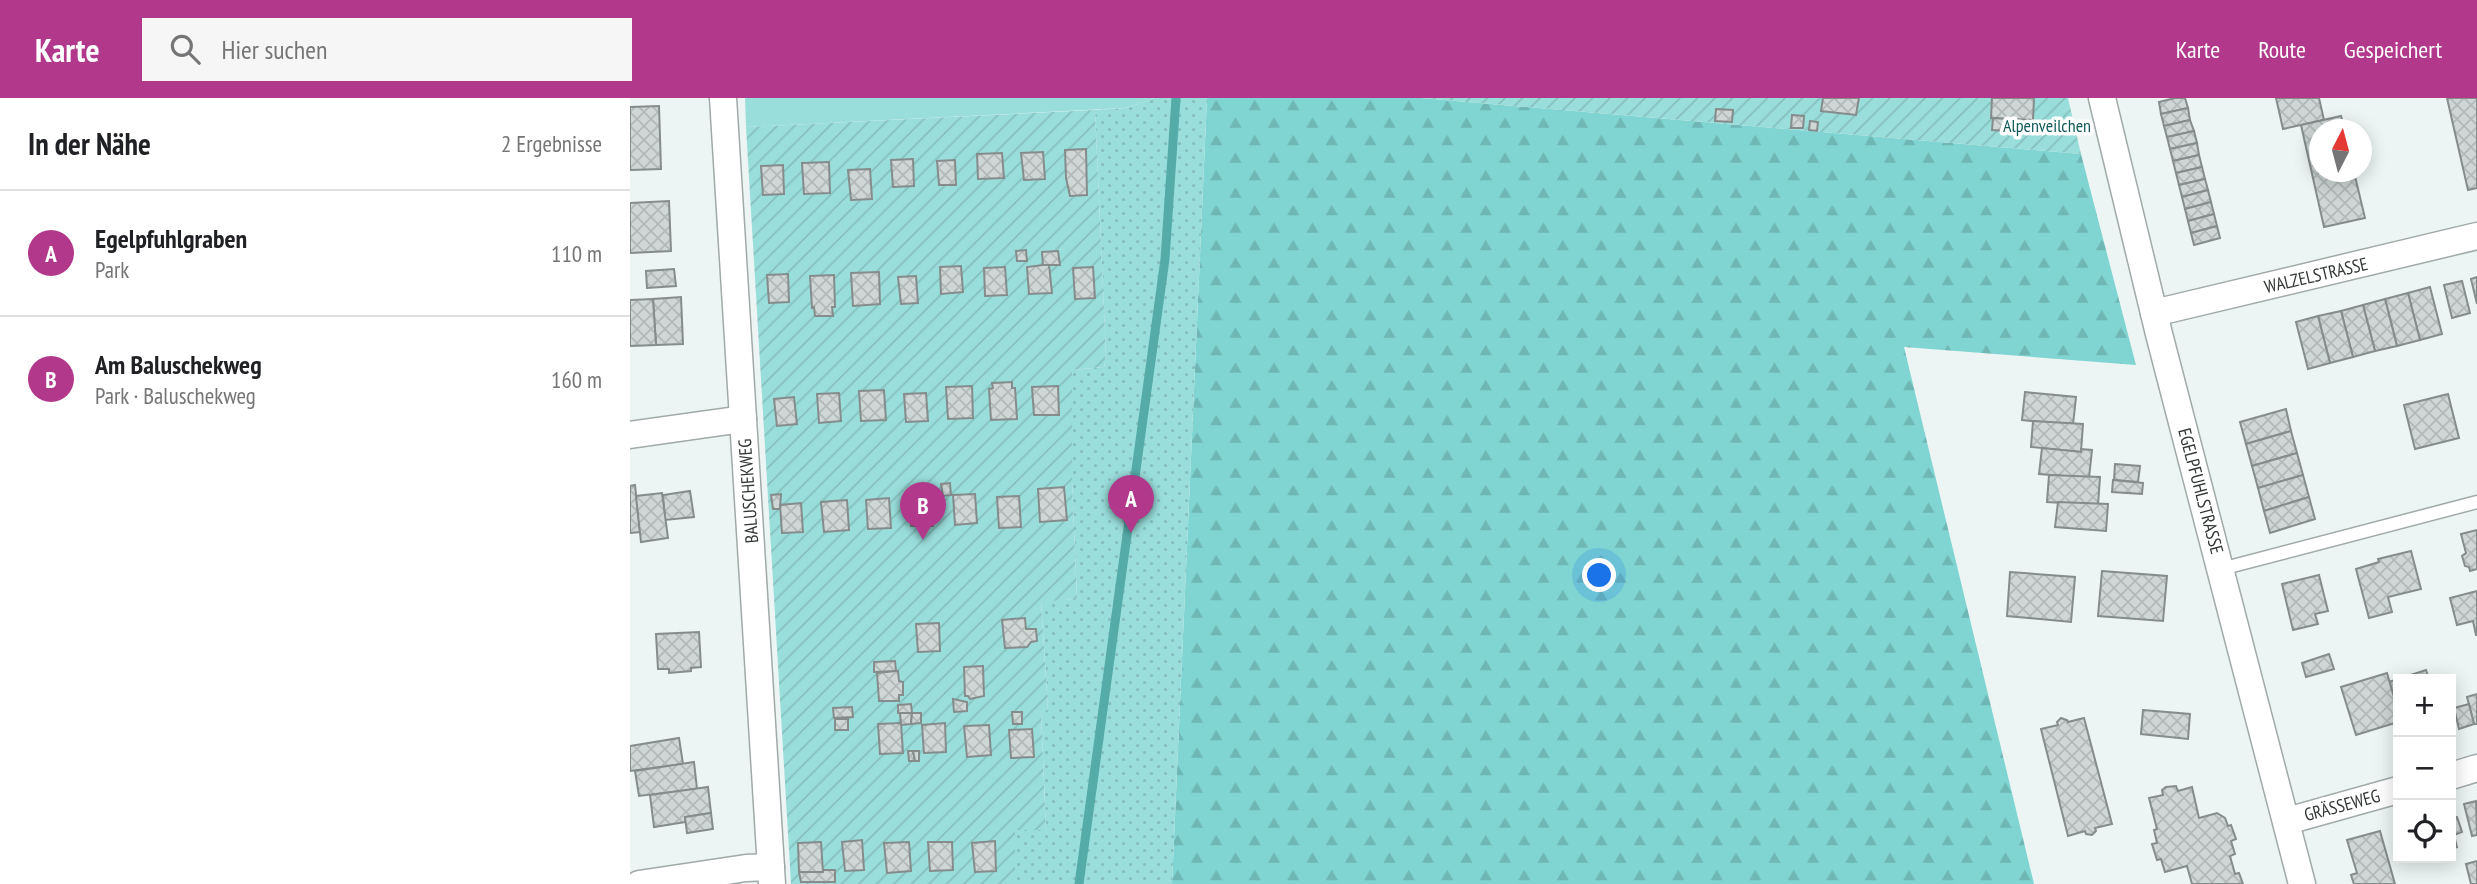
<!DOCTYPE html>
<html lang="de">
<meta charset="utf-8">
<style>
body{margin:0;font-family:"PT Sans Narrow",sans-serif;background:#f6f6f6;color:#202124}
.controls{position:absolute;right:21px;bottom:21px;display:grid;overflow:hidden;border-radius:0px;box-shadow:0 4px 18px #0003}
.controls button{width:63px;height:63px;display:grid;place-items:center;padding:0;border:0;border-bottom:2px solid #e0e0e0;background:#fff;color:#202124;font:35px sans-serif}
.compass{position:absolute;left:1679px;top:21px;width:63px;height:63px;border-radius:50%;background:#fff;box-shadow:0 4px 18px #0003;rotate:6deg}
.you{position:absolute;left:970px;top:478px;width:24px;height:24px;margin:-18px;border:5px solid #fff;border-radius:50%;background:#1a73e8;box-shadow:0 0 0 10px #1a73e833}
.badge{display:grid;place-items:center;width:46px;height:46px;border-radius:50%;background:#b2388c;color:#fff;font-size:23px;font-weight:700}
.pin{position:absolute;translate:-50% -58px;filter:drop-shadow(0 2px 4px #0008)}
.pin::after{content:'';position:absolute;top:37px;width:24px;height:21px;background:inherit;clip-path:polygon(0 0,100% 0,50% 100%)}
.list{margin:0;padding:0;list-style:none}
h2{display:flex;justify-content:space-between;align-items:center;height:91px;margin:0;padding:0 28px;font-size:30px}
h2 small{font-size:23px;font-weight:400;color:#757577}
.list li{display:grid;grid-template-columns:46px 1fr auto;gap:21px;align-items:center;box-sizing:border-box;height:126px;padding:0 28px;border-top:2px solid #e0e0e0}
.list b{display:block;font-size:26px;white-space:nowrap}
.list p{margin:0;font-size:23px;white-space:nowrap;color:#757577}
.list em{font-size:23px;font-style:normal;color:#757577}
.icon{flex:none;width:38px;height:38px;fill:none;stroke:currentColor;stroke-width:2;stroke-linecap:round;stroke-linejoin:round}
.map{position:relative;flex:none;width:1847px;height:786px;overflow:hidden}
header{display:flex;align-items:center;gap:42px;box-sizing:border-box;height:98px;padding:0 35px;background:#b2388c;color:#fff}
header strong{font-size:33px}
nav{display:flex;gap:38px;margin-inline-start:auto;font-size:24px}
.search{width:490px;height:63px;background:#f6f6f6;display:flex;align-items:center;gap:18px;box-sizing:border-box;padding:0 24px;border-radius:0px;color:#757577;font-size:26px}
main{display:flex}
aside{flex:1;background:#fff}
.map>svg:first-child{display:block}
.grass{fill:#9adedb}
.forest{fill:url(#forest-firs)}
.park{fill:url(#park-dots)}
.garden{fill:url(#garden-furrows)}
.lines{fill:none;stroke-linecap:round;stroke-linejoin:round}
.stream{stroke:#55aba8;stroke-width:9}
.building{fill:url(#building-cross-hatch);stroke:#858c8c;stroke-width:2}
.service-casing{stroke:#a1a9a9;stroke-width:15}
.minor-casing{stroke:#a1a9a9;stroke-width:29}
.service{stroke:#fff;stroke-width:12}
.minor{stroke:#fff;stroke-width:26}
.labels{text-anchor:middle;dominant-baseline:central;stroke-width:7;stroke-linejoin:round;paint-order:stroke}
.park-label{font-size:18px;fill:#115a59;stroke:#fff}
.street-label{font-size:18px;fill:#343737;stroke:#fff}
</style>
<header>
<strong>Karte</strong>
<div class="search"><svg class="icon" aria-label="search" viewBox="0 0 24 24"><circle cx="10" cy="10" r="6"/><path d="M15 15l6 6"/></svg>Hier suchen</div>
<nav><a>Karte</a><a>Route</a><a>Gespeichert</a></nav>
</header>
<main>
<aside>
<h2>In der Nähe<small>2 Ergebnisse</small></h2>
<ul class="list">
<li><span class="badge">A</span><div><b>Egelpfuhlgraben</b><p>Park</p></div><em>110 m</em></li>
<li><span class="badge">B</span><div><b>Am Baluschekweg</b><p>Park · Baluschekweg</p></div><em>160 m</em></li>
</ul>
</aside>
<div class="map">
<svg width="1847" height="786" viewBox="0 0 1847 786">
<defs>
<pattern id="forest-firs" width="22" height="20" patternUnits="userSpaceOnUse" patternTransform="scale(1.75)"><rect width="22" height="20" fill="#80d5d2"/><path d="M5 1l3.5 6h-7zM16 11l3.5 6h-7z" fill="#6fb7b5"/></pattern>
<pattern id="park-dots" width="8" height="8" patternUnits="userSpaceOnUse" patternTransform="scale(1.75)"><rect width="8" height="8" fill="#9adedb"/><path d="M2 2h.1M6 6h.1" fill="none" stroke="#85bfbd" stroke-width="1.8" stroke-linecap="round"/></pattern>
<pattern id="garden-furrows" width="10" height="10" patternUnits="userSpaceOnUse" patternTransform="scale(1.75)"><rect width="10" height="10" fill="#9adedb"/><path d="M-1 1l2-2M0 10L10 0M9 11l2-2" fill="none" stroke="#85bfbd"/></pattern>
<pattern id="building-cross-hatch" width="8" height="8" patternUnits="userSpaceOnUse" patternTransform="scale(1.75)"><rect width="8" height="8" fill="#ced7d6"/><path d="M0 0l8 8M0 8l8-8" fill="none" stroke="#b2b9b8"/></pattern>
</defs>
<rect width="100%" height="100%" fill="#ecf5f4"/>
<!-- grass -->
<polygon class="grass" points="115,0 525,0 496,10 116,29"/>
<!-- forest -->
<polygon class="forest" points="577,0 791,0 1451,56 1506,267 1274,249 1404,786 542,786"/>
<!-- park -->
<polygon class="park" points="525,0 577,0 542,786 385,786 385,731 416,731 411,614 418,611 411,503 447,501 442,383 442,272 474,269 476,256 465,12 496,10"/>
<!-- garden -->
<g class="garden">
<polygon points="791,0 1438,0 1451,56"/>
<polygon points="465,12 476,256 474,269 442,272 442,383 447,501 411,504 418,612 411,614 416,732 385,732 385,786 161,786 116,29"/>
</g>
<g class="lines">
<!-- stream -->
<polyline class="stream" points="449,786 535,161 546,0"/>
</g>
<!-- building -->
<g class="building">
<polygon points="1193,0 1229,0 1226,17 1191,13"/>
<polygon points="1362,0 1404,0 1403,22 1361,20"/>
<polygon points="1545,0 1555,0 1558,10 1531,16 1529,4"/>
<polygon points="1646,0 1689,0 1694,22 1653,31"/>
<polygon points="1817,0 1847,0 1847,90 1838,92"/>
<polygon points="29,8 31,71 0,72 0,9"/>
<polygon points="1558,10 1560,22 1534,28 1531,16"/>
<polygon points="1086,11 1103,12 1102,24 1085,23"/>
<polygon points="1162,17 1174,18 1173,30 1161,30"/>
<polygon points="1711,18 1715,32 1689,32 1689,74 1724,74 1735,120 1694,129 1671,27"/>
<polygon points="1363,20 1391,22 1390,34 1362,32"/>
<polygon points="1560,22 1564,33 1537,39 1534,28"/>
<polygon points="1180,23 1188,24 1187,33 1179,32"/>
<polygon points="1564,33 1567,45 1540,51 1537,39"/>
<polygon points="1567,45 1569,57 1543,63 1540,51"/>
<polygon points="456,51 457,97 440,98 436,80 435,52"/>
<polygon points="413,54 415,81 394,82 391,55"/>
<polygon points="372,55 374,80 348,81 347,56"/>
<polygon points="1569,57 1572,69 1546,75 1543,63"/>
<polygon points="283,61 284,88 263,89 261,62"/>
<polygon points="325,62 326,87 309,87 307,63"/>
<polygon points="199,64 200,95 174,96 172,65"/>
<polygon points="153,67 154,96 133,97 131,68"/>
<polygon points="1572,69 1575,81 1549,87 1546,75"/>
<polygon points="240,71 242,101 221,102 218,72"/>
<polygon points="1575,81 1578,92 1552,99 1549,87"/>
<polygon points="1578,92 1581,104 1555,111 1552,99"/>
<polygon points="39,103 41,153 0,155 0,105"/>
<polygon points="1581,104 1584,116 1558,123 1555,111"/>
<polygon points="1584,116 1587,128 1561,135 1558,123"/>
<polygon points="1587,128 1590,140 1564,147 1561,135"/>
<polygon points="396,152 397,163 387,163 386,153"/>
<polygon points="428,153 430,167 413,167 412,154"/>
<polygon points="413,167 419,167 422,195 399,196 397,169"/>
<polygon points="331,168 333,194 311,196 310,169"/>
<polygon points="375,169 377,197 355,198 354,170"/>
<polygon points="463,169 465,200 445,201 443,170"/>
<polygon points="44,171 46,188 17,190 16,173"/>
<polygon points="249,174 250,206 223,208 221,175"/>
<polygon points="158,176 159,204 139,205 137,177"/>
<polygon points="204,177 205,209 202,209 203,218 185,218 184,209 182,210 180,178"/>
<polygon points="286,178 288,205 271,206 268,179"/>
<polygon points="1847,179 1847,206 1841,181"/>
<polygon points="1832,183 1840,215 1822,220 1814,187"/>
<polygon points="1800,189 1812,236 1790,242 1778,195"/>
<polygon points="1778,195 1790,242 1767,248 1755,201"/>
<polygon points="51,199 53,246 26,247 23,201"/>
<polygon points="23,201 26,247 0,248 0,202"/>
<polygon points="1755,201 1767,248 1745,253 1733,207"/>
<polygon points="1733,207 1745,253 1723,259 1711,213"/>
<polygon points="1711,213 1723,259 1700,265 1688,218"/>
<polygon points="1688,218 1700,265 1678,271 1666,224"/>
<polygon points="382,284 382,290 385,290 387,321 361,322 359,291 363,290 362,285"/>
<polygon points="342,288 343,320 318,321 316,289"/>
<polygon points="428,288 429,317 404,317 402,289"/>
<polygon points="254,292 256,322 231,323 229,293"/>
<polygon points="1395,294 1446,299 1443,327 1392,322"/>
<polygon points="209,295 211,323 189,325 187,296"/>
<polygon points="296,295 298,323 276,324 274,296"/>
<polygon points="1818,296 1829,340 1785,351 1774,307"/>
<polygon points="164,299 167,326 147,328 144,301"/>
<polygon points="1656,311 1661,333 1616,346 1610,324"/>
<polygon points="1403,323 1453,326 1451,354 1401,349"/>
<polygon points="1661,333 1667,355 1622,368 1616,346"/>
<polygon points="1412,350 1451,354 1451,351 1462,352 1459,380 1409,376"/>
<polygon points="1667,355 1673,377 1628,390 1622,368"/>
<polygon points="1485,366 1510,368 1508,384 1484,382"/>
<polygon points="1419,377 1470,379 1468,407 1417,404"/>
<polygon points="1673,377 1679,399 1634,413 1628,390"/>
<polygon points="1483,382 1513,385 1512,396 1482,394"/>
<polygon points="320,385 321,397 313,398 311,386"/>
<polygon points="5,387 10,434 0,435 0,388"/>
<polygon points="434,389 437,422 410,424 408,391"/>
<polygon points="60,393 64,419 35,422 33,397"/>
<polygon points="32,395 38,440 11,444 6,398"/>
<polygon points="151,396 150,411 143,411 141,397"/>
<polygon points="345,396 347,425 325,427 323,397"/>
<polygon points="389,398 391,429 369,430 367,399"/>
<polygon points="302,399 303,428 281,428 280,400"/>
<polygon points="1679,399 1685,421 1640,435 1634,413"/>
<polygon points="259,400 261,430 238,431 236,402"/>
<polygon points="217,402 219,432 194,434 191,404"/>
<polygon points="1428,404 1478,406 1476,433 1425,429"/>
<polygon points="171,405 173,434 152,435 150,407"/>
<polygon points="1847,432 1847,471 1840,473 1839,469 1835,468 1832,458 1836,455 1831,436"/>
<polygon points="1781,453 1791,491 1758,499 1762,514 1739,520 1726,471 1749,464 1748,461"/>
<polygon points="1472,473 1537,478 1533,523 1468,518"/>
<polygon points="1380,474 1445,479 1441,524 1377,518"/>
<polygon points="1689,477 1698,513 1685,516 1688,526 1663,532 1652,486"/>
<polygon points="1847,493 1847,537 1846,537 1843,523 1827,527 1820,500"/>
<polygon points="395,520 396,531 406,531 407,543 401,544 397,549 375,550 372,522"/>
<polygon points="309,525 310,553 288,554 286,526"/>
<polygon points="69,534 71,569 61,570 61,573 39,575 39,571 28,571 26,536"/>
<polygon points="1699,556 1704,571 1676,579 1672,565"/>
<polygon points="265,563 266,573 244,574 244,564"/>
<polygon points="353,568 354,598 340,601 338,598 335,598 334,569"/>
<polygon points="1796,572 1799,581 1768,581 1768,613 1759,584"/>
<polygon points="266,573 268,573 269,583 273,584 273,597 269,597 269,603 249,603 247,575"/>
<polygon points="1757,575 1768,613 1768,624 1726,637 1711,589"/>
<polygon points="1847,596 1847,626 1844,626 1837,599"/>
<polygon points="323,601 337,604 337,613 324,614"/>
<polygon points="281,606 282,615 268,615 268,607"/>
<polygon points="1839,606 1844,626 1829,631 1824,610"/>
<polygon points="222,609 223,619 204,620 203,610"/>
<polygon points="1513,612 1560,616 1558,641 1511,636"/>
<polygon points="382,614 392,614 392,626 383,626"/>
<polygon points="270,615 282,615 281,626 271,627"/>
<polygon points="282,615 291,615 291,625 281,626"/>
<polygon points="1431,620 1437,622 1438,624 1454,620 1482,726 1465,730 1466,733 1462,737 1456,736 1455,733 1438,738 1411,631 1428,627 1427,624"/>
<rect x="205" y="621" width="13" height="11"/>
<polygon points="271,625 273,655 250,656 248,626"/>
<polygon points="315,625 316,654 294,655 292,627"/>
<polygon points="359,627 361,657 337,659 334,628"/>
<polygon points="402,631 404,659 381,660 379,632"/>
<polygon points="49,640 53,666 0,673 0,648"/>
<polygon points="278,653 283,653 285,663 279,663"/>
<polygon points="283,653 289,653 289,663 285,663"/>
<polygon points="64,664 67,691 9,698 5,673"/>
<polygon points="1546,688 1548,693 1562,689 1569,720 1587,715 1595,720 1598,728 1601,727 1606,741 1601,743 1605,756 1600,758 1605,776 1609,775 1613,786 1562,786 1557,768 1535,774 1531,761 1527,762 1522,746 1527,745 1524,732 1527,731 1519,700 1533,697 1532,692 1536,689"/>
<polygon points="78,689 81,715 55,719 56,724 24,729 20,697"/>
<polygon points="1846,703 1847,737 1842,738 1834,706"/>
<polygon points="81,715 83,731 57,735 55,719"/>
<polygon points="1827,719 1832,734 1824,737 1827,749 1821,751 1821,721"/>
<polygon points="1750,733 1765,786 1724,786 1721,777 1727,775 1717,742"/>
<polygon points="232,742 234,772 215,773 212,744"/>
<polygon points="365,743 366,773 345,774 342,745"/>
<polygon points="191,744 193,774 169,774 168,745"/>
<polygon points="279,744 281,773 257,775 254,745"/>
<polygon points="298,744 322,744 323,772 300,773"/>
<polygon points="1847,763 1847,786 1841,786 1836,766"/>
<polygon points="193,772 205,772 205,784 171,784 169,774 193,774"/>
</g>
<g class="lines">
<!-- service casing -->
<g class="service-casing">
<polyline id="service" points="1591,471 1847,404"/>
</g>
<!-- minor casing -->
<g class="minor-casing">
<g id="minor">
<polyline points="93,0 142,786"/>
<polyline points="1472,0 1529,236 1672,786"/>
<polyline points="1524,215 1847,138"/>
<polyline points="0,337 113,321"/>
<polyline points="1821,678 1847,670"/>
<polyline points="1657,723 1768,692"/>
<polyline points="9,786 116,770 141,769"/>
</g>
</g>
<!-- service -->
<use href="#service" class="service"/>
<!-- minor -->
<use href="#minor" class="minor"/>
</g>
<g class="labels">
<!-- park labels -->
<g class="park-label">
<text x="1417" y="27">Alpenveilchen</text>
</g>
<!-- street labels -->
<g class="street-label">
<text transform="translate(1686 177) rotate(-13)">WALZELSTRASSE</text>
<text transform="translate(118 393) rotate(-94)">BALUSCHEKWEG</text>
<text transform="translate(1571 393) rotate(75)">EGELPFUHLSTRASSE</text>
<text transform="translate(1712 707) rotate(-15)">GRÄSSEWEG</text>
</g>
</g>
</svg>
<div class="controls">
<button>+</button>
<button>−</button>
<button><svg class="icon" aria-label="locate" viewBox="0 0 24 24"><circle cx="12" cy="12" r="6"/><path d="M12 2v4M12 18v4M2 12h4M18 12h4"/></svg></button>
</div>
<svg class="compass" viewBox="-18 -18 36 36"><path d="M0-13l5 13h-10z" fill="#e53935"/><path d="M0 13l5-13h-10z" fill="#757577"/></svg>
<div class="you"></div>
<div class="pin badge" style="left:501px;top:435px">A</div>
<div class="pin badge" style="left:293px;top:442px">B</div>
</div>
</main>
